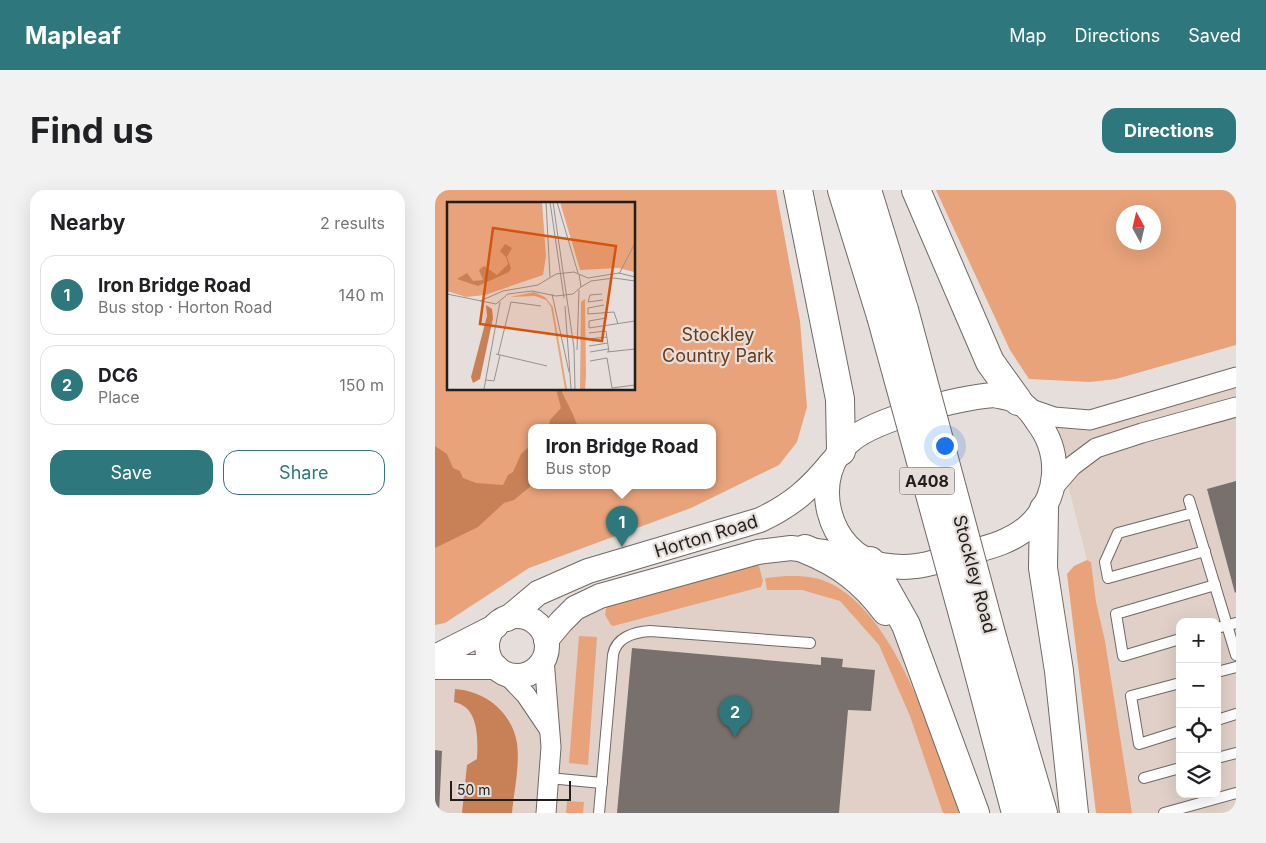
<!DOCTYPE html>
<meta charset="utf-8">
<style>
body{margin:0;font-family:Inter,sans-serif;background:#f2f2f2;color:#202124}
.controls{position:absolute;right:15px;bottom:15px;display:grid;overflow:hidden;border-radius:10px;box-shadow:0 5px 20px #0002}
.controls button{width:45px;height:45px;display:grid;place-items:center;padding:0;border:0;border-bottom:1px solid #e0e0e0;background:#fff;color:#202124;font:25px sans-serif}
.compass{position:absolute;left:681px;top:15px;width:45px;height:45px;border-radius:50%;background:#fff;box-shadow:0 5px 20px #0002;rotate:352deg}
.scale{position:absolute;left:15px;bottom:12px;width:121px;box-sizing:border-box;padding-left:5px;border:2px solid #211e1c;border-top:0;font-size:14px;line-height:18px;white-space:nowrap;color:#211e1c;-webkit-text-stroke:4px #e6deda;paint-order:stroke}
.you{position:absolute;left:509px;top:255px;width:18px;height:18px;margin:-12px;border:4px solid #fff;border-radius:50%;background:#1a73e8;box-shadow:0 0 0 8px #1a73e833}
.badge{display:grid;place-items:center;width:32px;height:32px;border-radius:50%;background:#2e787d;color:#fff;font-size:16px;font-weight:700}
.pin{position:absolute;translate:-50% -41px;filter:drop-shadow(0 1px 2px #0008)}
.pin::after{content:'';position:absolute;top:26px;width:18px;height:15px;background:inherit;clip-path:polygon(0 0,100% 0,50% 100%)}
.popup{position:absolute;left:93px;top:234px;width:188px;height:65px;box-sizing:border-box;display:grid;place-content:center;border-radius:10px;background:#fff;filter:drop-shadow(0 1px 4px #0005);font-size:16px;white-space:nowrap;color:#757577}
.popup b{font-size:19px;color:#202124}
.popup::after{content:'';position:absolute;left:50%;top:100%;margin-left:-10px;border:10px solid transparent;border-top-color:#fff}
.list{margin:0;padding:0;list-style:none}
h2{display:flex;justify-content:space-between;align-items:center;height:65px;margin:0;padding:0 20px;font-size:21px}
h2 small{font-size:16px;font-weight:400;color:#757577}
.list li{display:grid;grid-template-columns:32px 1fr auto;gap:15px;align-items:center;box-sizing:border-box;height:80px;margin:0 10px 10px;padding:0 10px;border:1px solid #e0e0e0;border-radius:15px}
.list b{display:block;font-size:19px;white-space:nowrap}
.list p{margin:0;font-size:16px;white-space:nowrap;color:#757577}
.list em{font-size:16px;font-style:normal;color:#757577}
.actions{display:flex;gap:10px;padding:15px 20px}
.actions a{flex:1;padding:11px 0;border:1px solid #2e787d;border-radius:15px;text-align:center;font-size:18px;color:#2e787d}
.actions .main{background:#2e787d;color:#fff}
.icon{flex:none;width:28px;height:28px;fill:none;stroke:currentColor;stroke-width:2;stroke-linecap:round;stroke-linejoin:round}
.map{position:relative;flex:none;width:801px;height:623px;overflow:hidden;border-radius:15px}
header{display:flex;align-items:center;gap:30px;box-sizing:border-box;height:70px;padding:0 25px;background:#2e787d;color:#fff}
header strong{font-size:24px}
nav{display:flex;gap:28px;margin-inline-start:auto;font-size:18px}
.intro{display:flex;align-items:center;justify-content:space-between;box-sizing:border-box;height:120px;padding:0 30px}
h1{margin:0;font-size:35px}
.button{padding:12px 22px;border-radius:15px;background:#2e787d;color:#fff;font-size:18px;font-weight:700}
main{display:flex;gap:30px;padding:0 30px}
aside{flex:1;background:#fff;border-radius:15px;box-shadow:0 5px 20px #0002}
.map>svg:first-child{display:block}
.built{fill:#e0d0c8;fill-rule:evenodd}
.green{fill:#e8a37a;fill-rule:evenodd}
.water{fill:#c88156}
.building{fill:#77706c}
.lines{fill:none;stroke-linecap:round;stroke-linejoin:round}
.service-casing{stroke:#706965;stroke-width:12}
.minor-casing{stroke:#706965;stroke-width:21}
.tertiary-casing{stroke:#706965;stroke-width:26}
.primary-casing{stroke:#706965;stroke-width:30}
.service{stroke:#fff;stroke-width:10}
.minor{stroke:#fff;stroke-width:19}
.tertiary{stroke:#fff;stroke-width:24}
.primary{stroke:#fff;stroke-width:28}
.primary-bridge-casing{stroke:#706965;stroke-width:30;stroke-linecap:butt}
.primary-bridge{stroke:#fff;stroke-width:28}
.labels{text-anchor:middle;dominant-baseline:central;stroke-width:4.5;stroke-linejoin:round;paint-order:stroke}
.shield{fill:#e6deda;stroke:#5c5855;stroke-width:1}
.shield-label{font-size:16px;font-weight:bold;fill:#211e1c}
.park-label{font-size:18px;fill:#6a3a1a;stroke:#e6deda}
.street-label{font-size:18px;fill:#211e1c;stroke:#e6deda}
.inset-road{fill:none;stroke:#97918e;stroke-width:1}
.view{fill:#d4530e;fill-opacity:0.15;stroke:#d4530e;stroke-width:2.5}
.inset-edge{fill:none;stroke:#211e1c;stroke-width:2.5}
</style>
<header>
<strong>Mapleaf</strong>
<nav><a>Map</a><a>Directions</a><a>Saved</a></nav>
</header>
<div class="intro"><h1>Find us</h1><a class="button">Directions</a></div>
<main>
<aside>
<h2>Nearby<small>2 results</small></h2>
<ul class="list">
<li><span class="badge">1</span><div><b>Iron Bridge Road</b><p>Bus stop · Horton Road</p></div><em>140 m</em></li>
<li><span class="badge">2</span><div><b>DC6</b><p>Place</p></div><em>150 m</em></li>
</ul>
<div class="actions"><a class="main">Save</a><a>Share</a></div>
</aside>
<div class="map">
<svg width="801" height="623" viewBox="0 0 801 623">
<rect width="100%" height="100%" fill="#e6deda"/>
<!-- built -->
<g class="built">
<path d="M801 184V623H680L652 370 615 224 648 229ZM745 432H782V604H745Z"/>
<polygon points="367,363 435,407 462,449 535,623 0,623 0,488 89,490 108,479 115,451 155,413"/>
</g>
<!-- green -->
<g class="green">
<path d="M0 0H341L365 131 372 217 362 252 344 275 256 318 94 378 10 433 0 435ZM14 14H199V199H14ZM97 238H277V296H97Z"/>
<path d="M501 0H801V155L681 189 655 192 594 189 575 160ZM688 22H718V52H688Z"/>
<polygon points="652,370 656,372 661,412 670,451 697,623 661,623 632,384 639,376"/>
<polygon points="320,374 324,376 328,391 326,397 178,436 176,435 170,425 172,414"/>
<path d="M351 386C364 386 379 386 392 392 461 421 502 557 524 623H508L475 526 444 455 405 411 367 400H332L330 388Z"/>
<polygon points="144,446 162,447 153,575 134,573"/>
<polygon points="132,611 149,612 148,623 131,623"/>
</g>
<!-- water -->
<g class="water">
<path d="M121 199H126C130 211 138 221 141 233L150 238H114L115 230 126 218Z"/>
<polygon points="97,254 97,295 79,310 69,313 43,337 0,358 0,256 12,264 18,278 25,281 28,288 41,293 68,295 73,285 78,282 86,264"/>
<path d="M20 499C50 501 77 522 82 553 85 575 79 601 77 623H27L32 575 42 569C43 548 44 517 19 512Z"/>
</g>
<!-- building -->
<g class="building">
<polygon points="801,291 801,402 800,403 772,299"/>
<polygon points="197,458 386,475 386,467 408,469 407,477 440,480 436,521 413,520 404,623 182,623"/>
<polygon points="0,560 7,561 4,623 0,623"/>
</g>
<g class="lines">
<!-- service casing -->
<g class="service-casing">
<g id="service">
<polyline points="754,310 801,465"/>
<polyline points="758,323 683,343 670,372 673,388 770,361"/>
<polyline points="782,438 801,433"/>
<polyline points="745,449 688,466 681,424 780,395"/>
<polyline points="782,482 801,477"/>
<polyline points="745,493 696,506 704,554 745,541"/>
<polyline points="782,530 801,524"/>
<polyline points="782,568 801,563"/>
<polyline points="114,588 167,593"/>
<polyline points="709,588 745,578"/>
<path d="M164 623 178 465C181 447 200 442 215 441L375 453"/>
<polyline points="729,623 801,603"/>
</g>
</g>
<!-- minor casing -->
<g class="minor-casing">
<g id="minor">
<polyline points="593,218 619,227 655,230 801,187"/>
<polyline points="618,298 637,276 661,258 707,243 801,217"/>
<polyline points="109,469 116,557 111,623"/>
<polyline points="71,484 91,505 114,539"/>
</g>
</g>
<!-- tertiary casing -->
<g class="tertiary-casing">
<g id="tertiary">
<path d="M559 205C567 207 577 208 584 212 592 216 597 223 602 231 627 263 625 307 594 336 573 355 544 359 518 367 506 370 493 375 481 376 469 378 459 377 447 375 392 365 372 285 416 250 443 228 523 208 559 205Z"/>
<circle cx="82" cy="456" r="30"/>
<path d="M72 429 103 403 153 381 325 330C357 315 375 299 397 272"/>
<polyline points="111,450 126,432 140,418 165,406 323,362 356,358 389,362"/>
<polyline points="0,467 61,436"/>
<polyline points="0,477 61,477"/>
</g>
</g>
<!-- primary casing -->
<g class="primary-casing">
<g id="primary">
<polyline points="363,0 405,209 406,261"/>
<polyline points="407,0 446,126"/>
<polyline points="432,0 469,120"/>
<polyline points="481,0 555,172 583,211"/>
<polyline points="609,319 608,378 624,481 639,623"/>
<path d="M370 359C405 373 429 391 451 421"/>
<polyline points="435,371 471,435 540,623"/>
<polyline points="558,451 608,623"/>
<polyline points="537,457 581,623"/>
</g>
</g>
<!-- service -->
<use href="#service" class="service"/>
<!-- minor -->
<use href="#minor" class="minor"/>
<!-- tertiary -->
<use href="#tertiary" class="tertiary"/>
<!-- primary -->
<use href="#primary" class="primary"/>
<!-- primary-bridge casing -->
<g class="primary-bridge-casing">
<g id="primary-bridge">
<polyline points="469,120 558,451"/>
<polyline points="446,126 537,457"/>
</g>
</g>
<!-- primary-bridge -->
<use href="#primary-bridge" class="primary-bridge"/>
</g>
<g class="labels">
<!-- shield labels -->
<rect class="shield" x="464.5" y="277.5" width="55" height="27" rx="4"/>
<g class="shield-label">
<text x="492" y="291">A408</text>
</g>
<!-- park labels -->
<g class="park-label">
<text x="283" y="144">Stockley<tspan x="283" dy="21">Country Park</tspan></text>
</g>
<!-- street labels -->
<g class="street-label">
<text transform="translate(271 346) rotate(-17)">Horton Road</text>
<text transform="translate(540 384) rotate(75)">Stockley Road</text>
</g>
</g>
<!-- overview -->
<g transform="translate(12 12)">
<rect width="188" height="188" fill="#e6deda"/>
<path d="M0 0H95L99 54 96 73 38 93 19 95 0 89ZM113 0H187V70L172 66 133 68ZM87 90 98 95 106 105 120 187H118L104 105 99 98 88 94 63 95ZM138 97 139 174 138 187H133L134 100Z" fill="#e8a37a"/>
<path d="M58 42 65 46 60 55 64 66 62 70 31 84 10 77 20 71 26 79 36 78 32 68 37 64 50 73 61 62 59 55 53 49ZM39 103 45 107 46 116 33 177 26 181 24 175 40 114Z" fill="#c88156"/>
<path class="inset-road" d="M99 0 103 75M103 0 117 96M106 0 127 146 128 187M110 0 131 71M172 72 188 41M134 85 144 79 167 76 188 79M0 92 49 102 61 92 85 89 109 94 126 92 134 85 132 72M105 92 122 170M155 92 143 93 141 100 156 98M33 99 56 89 91 83 109 72 127 70 141 76 172 71 188 75M157 103 141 106V112L167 110 171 122M118 104 124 187M159 116 142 119V126L188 119M142 131 159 129 162 150M142 137 160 135M142 144 161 141M130 148 132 88M143 150 161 147M160 150 188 147M49 152 100 164M51 153 64 100 94 104M143 159 160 156 165 186 188 183M39 178 47 179 53 153M37 187 53 100"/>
<path class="view" d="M46 26 169 44 155 139 33 122Z"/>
<rect width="188" height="188" class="inset-edge"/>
</g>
</svg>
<div class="controls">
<button>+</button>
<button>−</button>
<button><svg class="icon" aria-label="locate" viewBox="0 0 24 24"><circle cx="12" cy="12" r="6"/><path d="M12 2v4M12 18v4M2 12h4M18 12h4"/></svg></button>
<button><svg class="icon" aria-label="layers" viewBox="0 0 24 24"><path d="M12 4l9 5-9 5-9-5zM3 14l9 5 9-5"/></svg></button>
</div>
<svg class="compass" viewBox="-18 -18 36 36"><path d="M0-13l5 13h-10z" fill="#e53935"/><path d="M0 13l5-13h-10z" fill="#757577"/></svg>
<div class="scale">50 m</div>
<div class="you"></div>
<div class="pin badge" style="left:187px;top:357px">1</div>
<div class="popup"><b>Iron Bridge Road</b>Bus stop</div>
<div class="pin badge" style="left:300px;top:547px">2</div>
</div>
</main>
